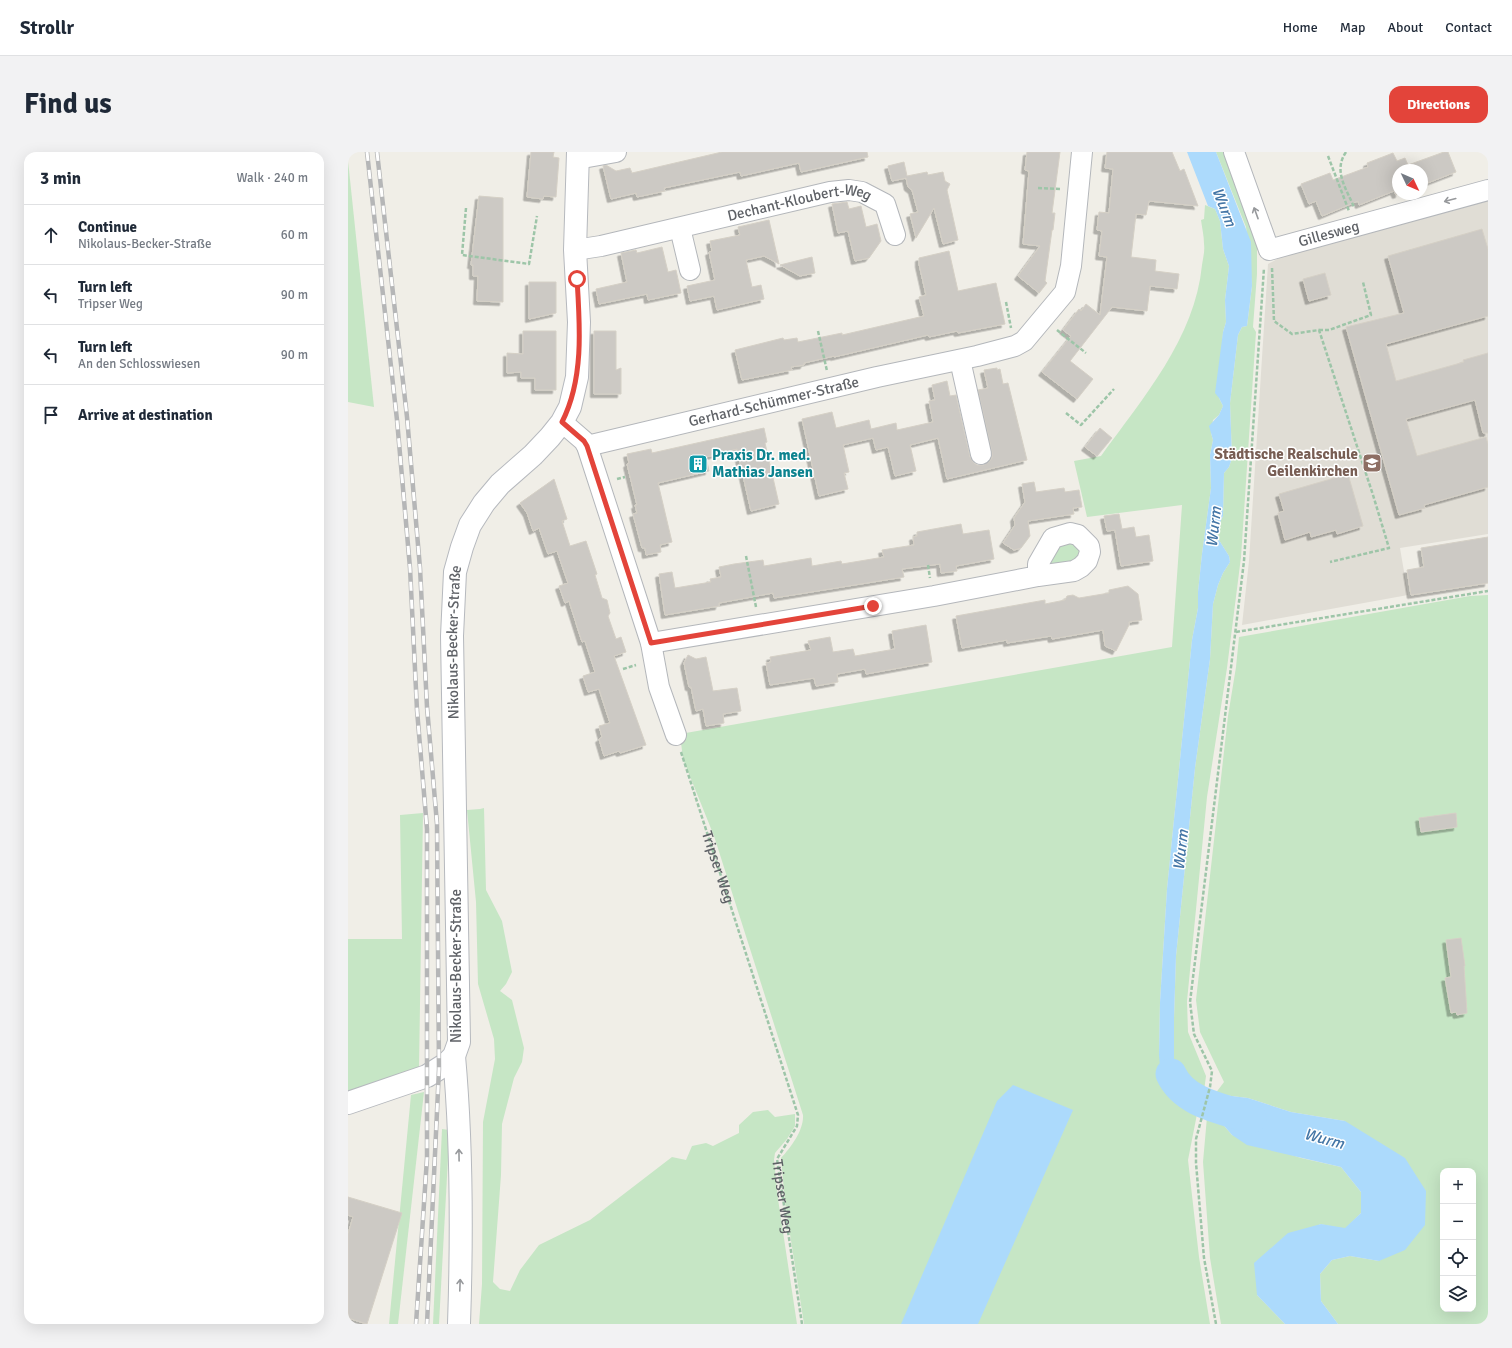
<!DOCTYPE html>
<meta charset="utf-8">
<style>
body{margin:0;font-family:Signika,sans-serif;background:#f2f2f3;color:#1f2937}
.controls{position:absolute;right:12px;bottom:12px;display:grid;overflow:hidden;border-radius:8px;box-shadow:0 4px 16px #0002}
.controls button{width:36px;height:36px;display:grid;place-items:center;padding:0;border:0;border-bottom:1px solid #e0e1e3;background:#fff;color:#1f2937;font:20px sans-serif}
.compass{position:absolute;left:1044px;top:12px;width:36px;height:36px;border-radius:50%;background:#fff;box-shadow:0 4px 16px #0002;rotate:134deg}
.stop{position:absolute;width:12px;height:12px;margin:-9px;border:3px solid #e3443a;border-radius:50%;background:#fff}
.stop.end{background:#e3443a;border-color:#fff;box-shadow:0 1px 4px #0008}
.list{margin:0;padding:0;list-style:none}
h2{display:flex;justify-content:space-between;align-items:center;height:52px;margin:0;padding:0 16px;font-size:17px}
h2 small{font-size:13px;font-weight:400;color:#747a83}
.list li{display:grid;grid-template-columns:26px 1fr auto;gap:12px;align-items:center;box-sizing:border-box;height:60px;padding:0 16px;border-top:1px solid #e0e1e3}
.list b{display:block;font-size:15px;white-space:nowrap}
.list p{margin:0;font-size:13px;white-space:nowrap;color:#747a83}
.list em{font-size:13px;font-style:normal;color:#747a83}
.icon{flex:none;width:22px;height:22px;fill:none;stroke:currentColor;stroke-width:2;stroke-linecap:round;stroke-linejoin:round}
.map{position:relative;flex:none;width:1140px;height:1172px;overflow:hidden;border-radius:12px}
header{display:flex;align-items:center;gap:24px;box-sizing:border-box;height:56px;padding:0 20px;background:#fff;border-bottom:1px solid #e0e1e3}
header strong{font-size:19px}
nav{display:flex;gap:22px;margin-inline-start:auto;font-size:14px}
.intro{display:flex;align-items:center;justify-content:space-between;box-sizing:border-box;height:96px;padding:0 24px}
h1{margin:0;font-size:28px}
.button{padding:10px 18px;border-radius:12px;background:#e3443a;color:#fff;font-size:14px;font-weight:700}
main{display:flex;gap:24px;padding:0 24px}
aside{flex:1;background:#fff;border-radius:12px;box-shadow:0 4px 16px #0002}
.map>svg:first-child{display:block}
.education{fill:#e0ddd5}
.green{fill:#c6e6c5;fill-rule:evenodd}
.water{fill:#acdafc}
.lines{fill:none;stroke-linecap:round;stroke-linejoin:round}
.river{stroke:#acdafc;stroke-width:31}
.building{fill:#ccc9c4;stroke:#d5d0c6;filter:url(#shadow)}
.minor-casing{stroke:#b4b7bb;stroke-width:22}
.secondary-casing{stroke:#b6b9be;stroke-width:24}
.path{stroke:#9dc5a8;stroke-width:2.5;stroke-dasharray:4 2;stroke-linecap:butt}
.minor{stroke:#fff;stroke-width:20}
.secondary{stroke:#fff;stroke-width:22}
.rail-casing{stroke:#b5b6b7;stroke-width:4.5}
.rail{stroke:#fff;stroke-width:3;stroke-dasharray:9;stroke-linecap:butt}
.oneway{stroke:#97999c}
.route{stroke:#e3443a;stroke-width:5}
.labels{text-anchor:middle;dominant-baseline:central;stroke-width:3;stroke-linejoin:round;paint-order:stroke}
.street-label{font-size:15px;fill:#5f6267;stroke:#fff}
.education-label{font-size:15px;font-weight:bold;fill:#785e54;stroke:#fff;text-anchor:end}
.culture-label{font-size:15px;font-weight:bold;fill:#0d838f;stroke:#fff;text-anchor:start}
.water-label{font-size:16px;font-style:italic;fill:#4476a6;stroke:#fff}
</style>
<header>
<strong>Strollr</strong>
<nav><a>Home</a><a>Map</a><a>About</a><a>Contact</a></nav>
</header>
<div class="intro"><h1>Find us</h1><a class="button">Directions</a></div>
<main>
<aside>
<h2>3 min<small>Walk · 240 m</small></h2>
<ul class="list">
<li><svg class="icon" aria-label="ahead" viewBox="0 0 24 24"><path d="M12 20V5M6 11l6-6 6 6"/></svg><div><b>Continue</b><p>Nikolaus-Becker-Straße</p></div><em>60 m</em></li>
<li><svg class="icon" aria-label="left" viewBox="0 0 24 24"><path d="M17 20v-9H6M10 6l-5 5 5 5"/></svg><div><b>Turn left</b><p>Tripser Weg</p></div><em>90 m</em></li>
<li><svg class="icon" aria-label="left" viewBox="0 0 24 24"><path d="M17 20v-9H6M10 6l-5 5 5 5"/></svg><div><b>Turn left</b><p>An den Schlosswiesen</p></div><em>90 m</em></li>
<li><svg class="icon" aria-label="arrive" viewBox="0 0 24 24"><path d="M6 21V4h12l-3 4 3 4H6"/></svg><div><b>Arrive at destination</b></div></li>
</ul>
</aside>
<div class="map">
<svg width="1140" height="1172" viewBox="0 0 1140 1172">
<defs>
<filter id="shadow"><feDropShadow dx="-3.5" dy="3.5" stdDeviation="0" flood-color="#0004"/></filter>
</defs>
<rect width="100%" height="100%" fill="#f0eee7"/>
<!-- education -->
<polygon class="education" points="1140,48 1140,382 1052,396 1060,443 894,473 901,409 920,112 946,98"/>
<!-- green -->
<g class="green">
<polygon points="868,0 876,0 902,67 909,91 909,122 905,175 908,180 893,405 879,516 859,645 839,849 840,880 858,924 856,939 841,932 832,923 826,909 826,866 828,804 847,616 862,507 865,452 870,433 875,421 882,410 881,404 869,385 870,375 875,364 876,321 881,315 884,306 882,251 890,183 894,175 899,174 904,134 898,75"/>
<polygon points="0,10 1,18 26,255 0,250"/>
<path d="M857 53 867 57 872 69 875 97 881 114 877 148 878 170 875 180 871 246 875 254 871 263 865 268 863 281 865 288 862 303 863 336 854 402 850 440V456L844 488 819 737 812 850 811 903 838 951 850 957 840 1008 851 1105 862 1172H456L437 1050 433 1006C443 995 456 978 455 963L366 684 335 607 332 582 824 495 834 353 739 365 726 309 753 304C795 246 847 186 854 113 855 106 857 99 856 92 856 84 854 76 853 68L856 67Z"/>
<polygon points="721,389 732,396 732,402 727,409 701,413 707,396"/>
<path d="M1140 443V1172H990L973 1149 972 1122 984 1108 1002 1104 1031 1109 997 969 943 960 900 946 867 942 876 930 852 880 848 848 880 564 888 515 891 485 1122 444ZM1095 1019H1125V1157H1095Z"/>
<polygon points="136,656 138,738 154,769 164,820 158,832 152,839 164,848 176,896 174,910 166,926 154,972 153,1023 145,1130 152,1137 162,1139 172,1118 191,1093 242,1068 324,1005 338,1008 344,994 358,991 365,994 391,981 391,973 405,960 420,958 427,965 447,962 447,974 439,987 427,1001 426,1008 430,1047 449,1172 131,1172 134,1132 135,970 147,907 146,887 130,832 128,750 119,658 132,657"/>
<polygon points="75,661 71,916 0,940 0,787 54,787 52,663"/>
<polygon points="76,940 50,1172 41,1172 63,943"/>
<polygon points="859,965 871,968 884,983 953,1006 993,1015 1013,1040 1013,1061 997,1077 972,1072 909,1143 937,1172 873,1172 862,1106 855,1010"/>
<polygon points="94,977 101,978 101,988 91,1172 85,1172"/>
</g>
<!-- water -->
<g class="water">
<polygon points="839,0 868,0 903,90 904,134 899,174 894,175 890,183 882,251 884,306 881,315 876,321 875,364 870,375 869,385 881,404 882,410 875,421 870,433 865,452 862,507 847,616 828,804 826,866 826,909 832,923 841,932 856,939 850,957 838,951 825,941 813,924 811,903 812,850 819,737 844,488 850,456 850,440 854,402 863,336 862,303 865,288 861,274 871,263 875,254 871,246 867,241 875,180 878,170 877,148 881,114 875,97 872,69 867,57 860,54"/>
<polygon points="665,933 725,958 630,1172 553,1172 649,949"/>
<polygon points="867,942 900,946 943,960 997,969 1057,1006 1078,1039 1077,1073 1057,1098 1031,1109 1002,1104 984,1108 972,1122 973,1149 990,1172 937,1172 909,1143 906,1111 940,1081 973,1072 997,1076 1013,1061 1013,1040 993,1015 899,993 884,983 871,968 859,965"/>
</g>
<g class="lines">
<!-- river -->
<path class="river" d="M823 922C836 951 875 957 903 966"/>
</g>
<!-- building -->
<g class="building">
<polygon points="183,0 206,0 205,5 211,6 208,45 196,44 195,47 179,45"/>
<polygon points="374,0 519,0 520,5 453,20 451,11 393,24 392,20 316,36 317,39 289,45 288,41 263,47 255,14 258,13 268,19 282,16 284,21"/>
<polygon points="679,0 712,0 704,61 707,61 705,78 704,78 697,129 699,131 691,141 670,124 692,94 675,92 681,19 677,18"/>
<polygon points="759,0 824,0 832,19 836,17 850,54 801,49 798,63 788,62 783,105 808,108 807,119 831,122 829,137 802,134 799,159 764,155 722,209 745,227 729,247 694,220 723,184 715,178 731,157 733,159 738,152 752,163 759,105 751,104 754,79 749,78 751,60 761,61 765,17 757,16"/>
<polygon points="1096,0 1100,0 1108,20 1074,33 1074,18 1050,18 1051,42 1048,43 1046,39 1011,53 1010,49 974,64 968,49 961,52 953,32 982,21 985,28 1020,15 1019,11 1045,1 1049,9 1057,6 1060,13"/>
<polygon points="556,10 559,24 579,20 580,23 595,20 597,29 602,32 599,38 610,88 595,92 586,56 568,86 562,62 570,60 564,38 560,35 558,26 544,29 540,14"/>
<polygon points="131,44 155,46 155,150 129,149 130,124 125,124 125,113 123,113"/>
<polygon points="499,50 501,57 513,54 518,75 529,72 533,89 521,106 507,109 500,79 490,81 484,52"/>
<polygon points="421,68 431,112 416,104 398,108 404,135 413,133 416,147 369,158 366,144 342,149 339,134 367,128 361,100 364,99 362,89 392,83 390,75"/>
<polygon points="1134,77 1140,97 1140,164 1038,192 1048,229 1116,210 1115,208 1140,201 1140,281 1135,281 1127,248 1058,267 1069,304 1138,285 1140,292 1140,335 1076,353 1077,356 1051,363 998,175 1056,161 1040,104"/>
<polygon points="314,95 320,120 328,118 333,141 300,148 299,142 251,152 248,137 279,130 273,101 288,98 289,101"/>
<polygon points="601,99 610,139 648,131 657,172 610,181 609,179 581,185 580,183 486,205 486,204 456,211 456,213 443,215 444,218 394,228 387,198 435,186 436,188 449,186 450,190 494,181 494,183 576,164 571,145 578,143 571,112 571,106"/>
<polygon points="464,105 467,121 452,124 432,113"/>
<polygon points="977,121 983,143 961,149 955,127"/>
<polygon points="181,130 208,130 208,161 181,167"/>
<polygon points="175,179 208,179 208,238 187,238 187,226 173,226 173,220 159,221 159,201 175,202"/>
<polygon points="246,179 268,179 268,218 273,216 273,242 246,242"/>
<polygon points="649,216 649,218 652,217 655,232 660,231 679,308 599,327 590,286 562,293 568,319 547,324 540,295 528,298 525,286 495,293 501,320 496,321 500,337 471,344 454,267 484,260 488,276 521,268 523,277 548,271 549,278 585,270 581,249 587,248 584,233 599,229 602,244 608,243 622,305 625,310 629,313 636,313 641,310 644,306 644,300 630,238 640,236 636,218"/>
<polygon points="416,276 419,290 417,291 431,352 403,359 389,297 358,305 361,319 310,331 324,390 312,393 313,400 298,403 297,396 294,396 285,362 289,361 287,353 289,353 279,312 281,311 279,302 303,297 304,301"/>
<polygon points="752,276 764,286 749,304 737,295"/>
<polygon points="1000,322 1015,374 989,382 988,378 963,385 962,380 937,388 930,361 936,359 931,342"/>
<polygon points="206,327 219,367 214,369 222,394 238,389 249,422 247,423 254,446 259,448 262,461 260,464 268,487 273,485 278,500 266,504 298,593 272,601 271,599 256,604 251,587 254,585 251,574 262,571 251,537 240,540 235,524 247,520 237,489 234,490 221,449 217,451 211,434 220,431 209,399 200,402 191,376 185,379 179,361 172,351"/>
<polygon points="686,330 688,340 716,336 717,340 731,338 734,355 725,356 726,362 680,369 682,384 673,396 666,398 655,391 667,373 666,366 677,350 674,332"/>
<polygon points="771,362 774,377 786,375 788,385 801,383 805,409 773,414 767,378 759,379 756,364"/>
<polygon points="613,372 615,382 641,378 646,407 608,414 609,419 593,421 592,412 554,417 556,425 426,446 425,441 371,451 371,454 317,463 311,422 324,420 327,436 363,430 362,427 373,425 371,415 386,412 415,408 416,414 463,406 464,414 493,409 494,412 536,405 534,398 566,393 565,385 569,384 569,380"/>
<polygon points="1140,385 1140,431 1063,443 1059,418 1076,415 1073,396"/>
<polygon points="780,434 790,442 794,468 781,470 781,473 768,499 757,494 755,478 704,487 703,484 659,491 659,488 614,496 608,464 697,448 697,452 717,448 719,444 725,443 731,446 761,441 761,438"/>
<polygon points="578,473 584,510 518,522 517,517 489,522 490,530 468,534 466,526 422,533 418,511 423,510 422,505 463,498 460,489 482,485 485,500 505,497 507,504 547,497 544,479"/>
<polygon points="340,503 348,507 358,505 365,539 389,536 393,559 375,562 376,571 358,574 355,557 348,559 343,535 341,535 336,511"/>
<polygon points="1108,661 1109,675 1073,680 1071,666"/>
<polygon points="1113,786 1117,814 1116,814 1119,861 1109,863 1108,860 1103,861 1097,826 1103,825 1098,788"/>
<polygon points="0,1045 54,1061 19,1172 0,1166 0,1082 5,1065 0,1063"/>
</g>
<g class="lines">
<!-- minor casing -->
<g class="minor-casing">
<g id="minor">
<path id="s2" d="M886 0 921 98 1140 38"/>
<polyline points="229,7 268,0"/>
<polyline points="332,76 342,118"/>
<path id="s3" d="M227 98 253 94 482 40 501 38 514 40 537 52 547 83"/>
<polyline points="612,208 633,302"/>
<polyline points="214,270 236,289 239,294 303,491 311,535 328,583"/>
<path id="s4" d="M239 294 529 225 629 204 667 194 676 189 717 140 723 114 734 0"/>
<polyline points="303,491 586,444 690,424 726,419 733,415 739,409 742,400 741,394 730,383 722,381 705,386 690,412 690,424"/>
</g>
</g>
<!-- secondary casing -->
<g class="secondary-casing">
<g id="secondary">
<path d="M106 904C114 993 114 1083 111 1172"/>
<path id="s5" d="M0 951 79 924 98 912 106 904 111 890 104 484 107 420 114 395 122 373 136 351 152 332 185 303 202 285 214 270 222 255 229 225 231 170 227 98 230 0"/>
</g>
</g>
<!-- path -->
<g class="path">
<path d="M998 0C985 19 998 36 1006 55"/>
<polyline points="980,4 1001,59"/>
<polyline points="690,36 712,37"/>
<polyline points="118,56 114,103 181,112 189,64"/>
<polyline points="924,116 926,169 944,182 971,178 1025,343 1041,396 982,410"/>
<polyline points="658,150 663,176"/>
<polyline points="709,178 738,201"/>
<polyline points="971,178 981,178 1023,163 1015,130"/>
<polyline points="470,179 479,219"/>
<polyline points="718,261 733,273 766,237"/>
<polyline points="269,327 277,325"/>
<polyline points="398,404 408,455"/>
<polyline points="580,413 582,426"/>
<polyline points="888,480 1140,439"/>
<polyline points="275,517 288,513"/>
<path id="s1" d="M333 600 450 963 449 974 429 1007 454 1172"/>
<polyline points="868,1172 856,1106 848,1011 848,987 862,935 864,919 846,882 842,850 896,409 916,116"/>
</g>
<!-- minor -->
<use href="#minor" class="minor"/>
<!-- secondary -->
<use href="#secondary" class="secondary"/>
<!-- rail casing -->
<g class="rail-casing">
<g id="rail">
<polyline points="19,0 49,268 62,416 69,558 79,677 79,1006 68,1172"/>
<polyline points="29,0 59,265 72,416 79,555 89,672 91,917 79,1172"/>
</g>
</g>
<!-- rail -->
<use href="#rail" class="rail"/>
</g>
<!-- one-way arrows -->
<defs><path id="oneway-shaft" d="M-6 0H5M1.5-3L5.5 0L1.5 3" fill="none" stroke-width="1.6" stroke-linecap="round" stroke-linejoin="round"/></defs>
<g class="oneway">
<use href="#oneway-shaft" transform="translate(1102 48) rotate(165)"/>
<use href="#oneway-shaft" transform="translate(908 61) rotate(-110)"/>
<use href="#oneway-shaft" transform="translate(111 1003) rotate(-91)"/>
<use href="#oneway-shaft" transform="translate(112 1133) rotate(-88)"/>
</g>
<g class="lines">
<!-- route -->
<path class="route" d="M229 127C232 174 236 227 214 270L236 289 239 294 303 491 525 454"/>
</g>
<!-- icons -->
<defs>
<g id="school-square" transform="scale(1)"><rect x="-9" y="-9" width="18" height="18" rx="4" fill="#8d6e63" stroke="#fff"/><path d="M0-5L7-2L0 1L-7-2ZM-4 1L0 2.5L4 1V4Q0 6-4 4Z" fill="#fff"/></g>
<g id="building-square" transform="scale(1)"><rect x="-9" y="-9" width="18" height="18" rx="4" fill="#0f9aa8" stroke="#fff"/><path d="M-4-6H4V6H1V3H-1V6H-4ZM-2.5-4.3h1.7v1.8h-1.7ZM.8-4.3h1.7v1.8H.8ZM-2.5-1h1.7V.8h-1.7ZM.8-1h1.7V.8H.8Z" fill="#fff"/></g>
</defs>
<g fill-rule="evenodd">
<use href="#school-square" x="1024" y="311"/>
<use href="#building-square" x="350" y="312"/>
</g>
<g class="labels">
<!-- street labels -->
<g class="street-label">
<text stroke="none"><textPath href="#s3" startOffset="230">Dechant-Kloubert-Weg</textPath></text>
<text stroke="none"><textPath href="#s2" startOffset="166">Gillesweg</textPath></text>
<text stroke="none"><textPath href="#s4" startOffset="192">Gerhard-Schümmer-Straße</textPath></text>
<text stroke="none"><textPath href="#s5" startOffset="532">Nikolaus-Becker-Straße</textPath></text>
<text stroke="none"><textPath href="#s1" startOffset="121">Tripser Weg</textPath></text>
<text transform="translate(108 814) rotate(-90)">Nikolaus-Becker-Straße</text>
<text stroke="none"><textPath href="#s1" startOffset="469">Tripser Weg</textPath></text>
</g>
<!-- education labels -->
<g class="education-label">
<text x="1010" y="302">Städtische Realschule<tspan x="1010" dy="17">Geilenkirchen</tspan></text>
</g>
<!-- culture labels -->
<g class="culture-label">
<text x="364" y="303">Praxis Dr. med.<tspan x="364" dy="17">Mathias Jansen</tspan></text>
</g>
<!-- water labels -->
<g class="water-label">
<text transform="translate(876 55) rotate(69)">Wurm</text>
<text transform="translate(866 375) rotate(-84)">Wurm</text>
<text transform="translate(833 698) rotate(-84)">Wurm</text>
<text transform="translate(976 987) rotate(15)">Wurm</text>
</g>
</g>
</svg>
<div class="controls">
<button>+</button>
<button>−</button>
<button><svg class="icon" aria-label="locate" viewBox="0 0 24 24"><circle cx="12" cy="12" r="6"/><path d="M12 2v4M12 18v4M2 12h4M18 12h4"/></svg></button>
<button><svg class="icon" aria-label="layers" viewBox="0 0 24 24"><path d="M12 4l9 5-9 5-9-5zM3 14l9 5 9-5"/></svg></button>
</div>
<svg class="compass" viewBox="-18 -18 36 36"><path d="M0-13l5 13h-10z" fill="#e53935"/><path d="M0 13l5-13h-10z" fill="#747a83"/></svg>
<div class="stop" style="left:229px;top:127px"></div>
<div class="stop end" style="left:525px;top:454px"></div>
</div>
</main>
